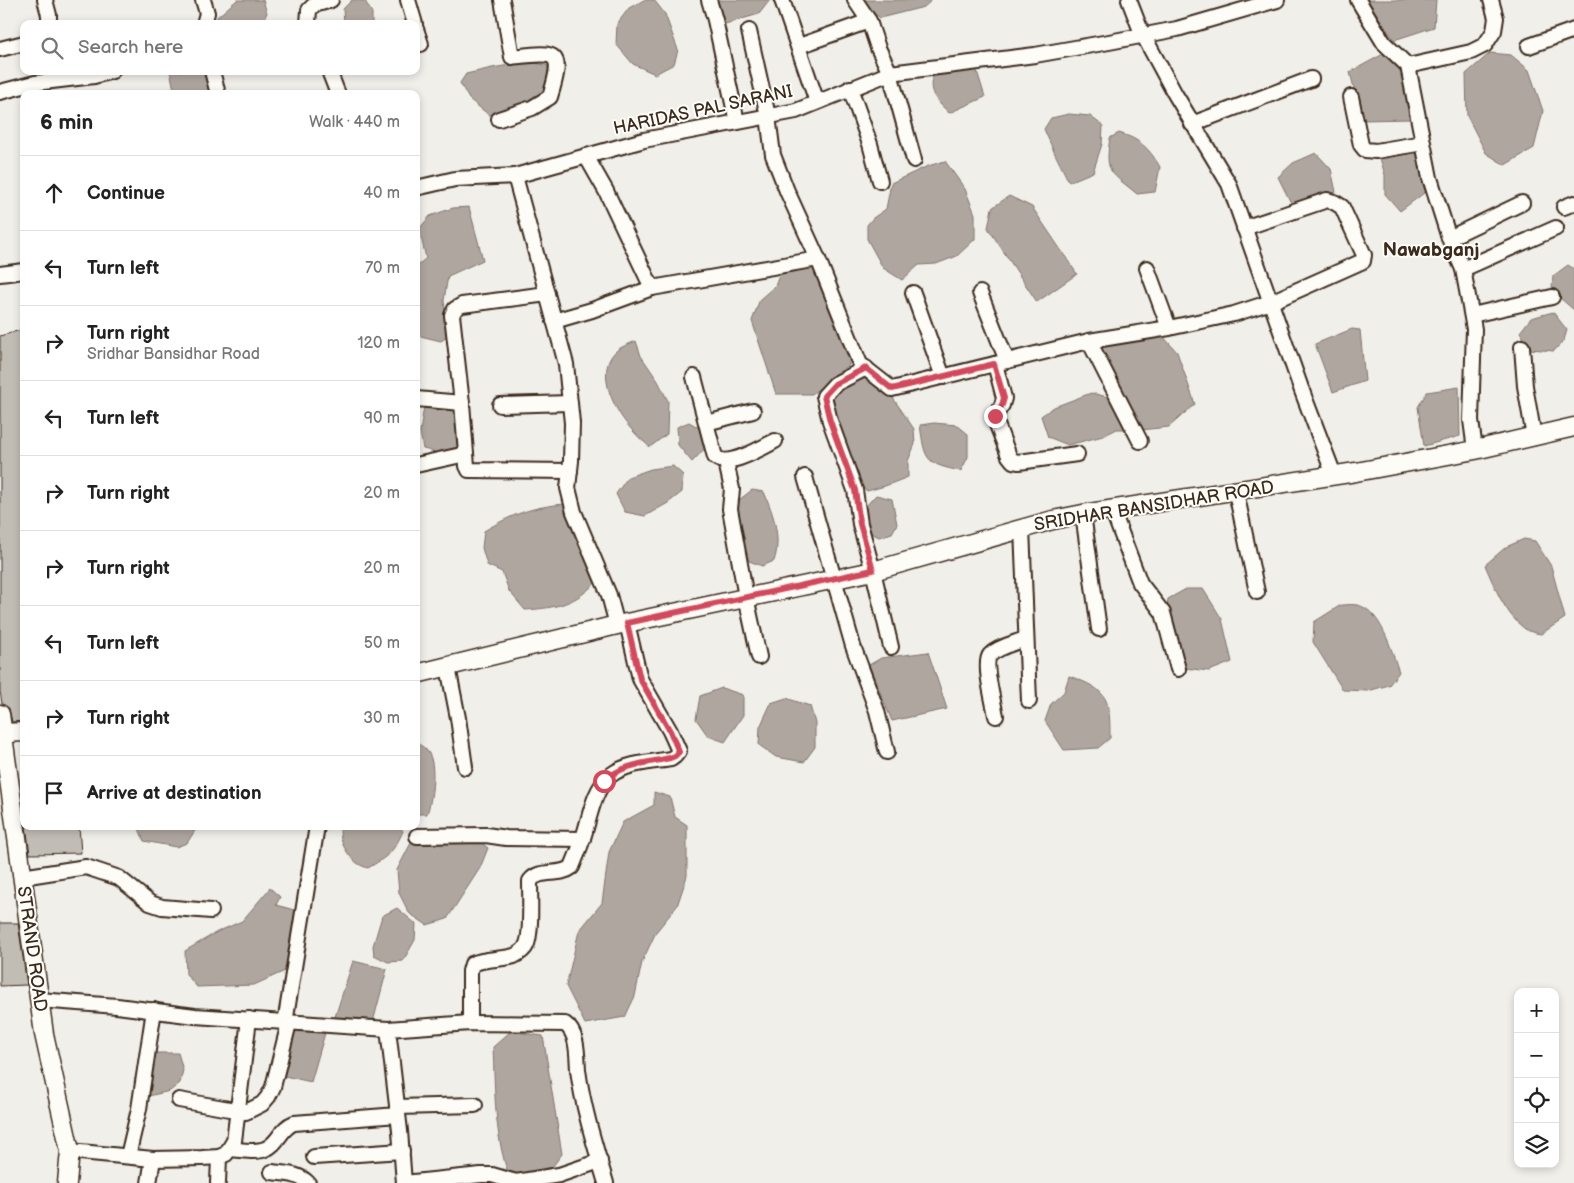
<!DOCTYPE html>
<meta charset="utf-8">
<style>
body{margin:0;font-family:"Balsamiq Sans",sans-serif;background:#f6f6f6;color:#222}
.controls{position:absolute;right:15px;bottom:15px;display:grid;overflow:hidden;border-radius:10px;box-shadow:0 2px 8px #0003}
.controls button{width:45px;height:45px;display:grid;place-items:center;padding:0;border:0;border-bottom:1px solid #e0e0e0;background:#fff;color:#222;font:25px sans-serif}
.stop{position:absolute;width:15px;height:15px;margin:-11px;border:4px solid #d1495b;border-radius:50%;background:#fff}
.stop.end{background:#d1495b;border-color:#fff;box-shadow:0 1px 5px #0008}
.list{margin:0;padding:0;list-style:none}
h2{display:flex;justify-content:space-between;align-items:center;height:65px;margin:0;padding:0 20px;font-size:21px}
h2 small{font-size:16px;font-weight:400;color:#767676}
.list li{display:grid;grid-template-columns:32px 1fr auto;gap:15px;align-items:center;box-sizing:border-box;height:75px;padding:0 20px;border-top:1px solid #e0e0e0}
.list b{display:block;font-size:19px;white-space:nowrap}
.list p{margin:0;font-size:16px;white-space:nowrap;color:#767676}
.list em{font-size:16px;font-style:normal;color:#767676}
.icon{flex:none;width:28px;height:28px;fill:none;stroke:currentColor;stroke-width:2;stroke-linecap:round;stroke-linejoin:round}
.map{position:relative;flex:none;width:1574px;height:1183px;overflow:hidden}
.search{position:absolute;background:#fff;box-shadow:0 2px 8px #0003;left:20px;top:20px;width:400px;height:55px;display:flex;align-items:center;gap:12px;box-sizing:border-box;padding:0 18px;border-radius:10px;color:#767676;font-size:19px}
.panel{position:absolute;background:#fff;box-shadow:0 2px 8px #0003;left:20px;top:90px;width:400px;height:740px;border-radius:10px}
.map>svg:first-child{display:block}
.water{fill:#aea69f;stroke:#80746b}
.building{fill:#c1bcb4;stroke:#3b2a1e}
.lines{fill:none;stroke-linecap:round;stroke-linejoin:round}
.minor-casing{stroke:#3b2a1e;stroke-width:18}
.tertiary-casing{stroke:#3b2a1e;stroke-width:21}
.minor{stroke:#fdfcf7;stroke-width:14}
.tertiary{stroke:#fdfcf7;stroke-width:18}
.route{stroke:#d1495b;stroke-width:6}
.labels{text-anchor:middle;dominant-baseline:central;stroke-width:4;stroke-linejoin:round;paint-order:stroke}
.street-label{font-size:18px;fill:#3b2a1e;stroke:#fdfcf7}
.neighbourhood-label{font-size:19px;font-weight:bold;fill:#3b2a1e;stroke:#fdfcf7}
</style>
<div class="map">
<svg width="1574" height="1183" viewBox="0 0 1574 1183">
<rect width="100%" height="100%" fill="#f1efea"/>
<filter id="ink" filterUnits="userSpaceOnUse"><feTurbulence type="fractalNoise" baseFrequency=".02" numOctaves="2"/><feDisplacementMap in="SourceGraphic" scale="10" xChannelSelector="R" yChannelSelector="G"/><feConvolveMatrix kernelMatrix="1 2 1 2 8 2 1 2 1" color-interpolation-filters="sRGB"/></filter>
<g filter="url(#ink)">
<!-- water -->
<g class="water">
<polygon points="237,0 263,0 267,13 261,24 215,24 217,17"/>
<polygon points="352,0 365,1 372,13 372,24 344,24 343,9"/>
<polygon points="644,0 654,0 665,14 678,50 674,64 655,74 633,64 616,44 617,24 629,8"/>
<polygon points="714,0 770,0 759,14 725,24 717,12"/>
<polygon points="860,0 932,0 924,7 880,18"/>
<polygon points="1367,0 1436,0 1434,27 1394,40"/>
<polygon points="1387,52 1401,66 1412,119 1362,120 1350,72"/>
<polygon points="1490,53 1511,55 1529,70 1543,111 1534,148 1505,165 1486,153 1467,116 1466,74"/>
<polygon points="528,62 547,65 552,77 542,95 523,105 489,115 469,99 460,83 466,74 492,68"/>
<path d="M976 68 985 97 949 113C936 100 926 92 934 72Z"/>
<polygon points="170,71 205,71 210,81 211,94 175,94"/>
<polygon points="1069,114 1090,116 1103,126 1102,144 1093,172 1069,182 1055,154 1044,129 1051,118"/>
<path d="M1119 133C1140 139 1149 148 1160 167L1155 192 1137 194C1111 172 1104 174 1110 138Z"/>
<polygon points="1414,146 1428,190 1400,211 1385,194 1385,175 1380,158"/>
<polygon points="1316,153 1331,169 1336,192 1314,203 1293,207 1278,177 1293,163"/>
<polygon points="945,161 965,189 975,214 975,239 957,256 936,264 919,265 902,280 883,268 867,239 867,225 873,218 886,209 891,183 928,166"/>
<polygon points="1009,196 1032,207 1077,274 1037,302 988,228 992,208"/>
<polygon points="469,207 483,260 448,276 444,300 447,337 441,341 416,335 416,267 426,258 419,229 430,216 453,208"/>
<polygon points="1568,265 1574,269 1574,310 1560,298 1552,289 1553,276"/>
<polygon points="800,266 814,266 850,350 849,365 812,394 776,394 752,321 760,299 775,286 780,273"/>
<polygon points="1553,312 1567,330 1564,340 1554,351 1530,349 1520,332 1531,318"/>
<polygon points="1352,329 1360,330 1365,381 1333,392 1315,344"/>
<polygon points="1161,334 1177,352 1195,404 1169,427 1140,430 1102,358 1100,347 1113,338"/>
<path d="M636 341 641 356 658 381 668 401 667 434 650 447C644 442 638 437 633 431 616 414 594 373 615 352 620 347 629 344 636 341Z"/>
<polygon points="861,378 873,381 893,398 914,429 915,444 908,461 908,477 885,486 867,491 855,481 830,402 836,390"/>
<polygon points="1459,387 1460,436 1424,446 1418,407 1427,392"/>
<polygon points="1091,393 1108,397 1126,429 1117,429 1103,436 1068,445 1048,437 1041,416 1054,407"/>
<polygon points="424,406 456,407 460,433 458,449 444,454 423,449 420,432"/>
<polygon points="689,422 703,430 709,444 692,462 678,445 677,427"/>
<path d="M934 423 957 425 968 434V457L961 471C925 464 925 460 920 425Z"/>
<polygon points="673,466 683,475 682,492 668,503 645,516 625,512 616,494 628,477 651,469"/>
<path d="M752 490 764 492C773 513 782 538 774 561L762 566 749 561 737 521 735 503Z"/>
<polygon points="876,495 892,499 897,524 892,533 879,537 867,531 863,509"/>
<path d="M565 504 598 580C576 604 557 608 525 610L509 591 502 572 487 565 482 548 484 531C513 514 531 507 565 504Z"/>
<path d="M1524 539 1535 541 1551 566 1565 618 1541 634C1536 633 1529 632 1525 629 1505 614 1495 588 1485 565L1506 547Z"/>
<polygon points="1186,589 1203,589 1222,619 1232,662 1209,671 1184,668 1166,615 1168,599"/>
<path d="M1341 605C1346 605 1352 604 1357 605 1381 609 1392 652 1399 672L1389 685 1368 691 1343 690 1313 642 1314 622Z"/>
<polygon points="928,652 947,709 892,721 869,665 881,658"/>
<path d="M1069 676C1109 690 1110 699 1110 738L1098 748 1064 750 1045 721 1051 704 1064 692Z"/>
<polygon points="722,688 743,695 743,715 725,742 708,736 696,719 700,696"/>
<polygon points="786,698 810,706 815,723 815,747 804,762 776,757 759,745 760,727 771,703"/>
<path d="M416 744H419C422 746 426 749 428 752 437 764 432 800 427 814H416Z"/>
<polygon points="654,792 670,797 675,817 687,825 687,876 677,906 656,932 642,962 635,996 625,1017 585,1024 566,986 579,931 602,903 609,852 623,822 654,805"/>
<polygon points="138,826 196,826 196,829 187,843 176,847 144,841"/>
<path d="M341 826H399L403 831C394 852 387 857 368 868 364 867 360 865 357 863 347 855 337 839 341 826Z"/>
<polygon points="477,839 488,848 480,868 447,919 427,925 409,913 399,893 397,870 412,841"/>
<polygon points="270,888 280,897 276,905 298,911 287,970 254,985 197,987 186,974 185,951 217,932 242,921"/>
<polygon points="397,908 416,924 415,940 403,961 388,962 374,955 373,946 382,916"/>
<polygon points="353,961 387,969 372,1026 334,1020"/>
<polygon points="290,1028 325,1033 311,1082 276,1074"/>
<path d="M511 1031 543 1036 562 1154 550 1170 510 1178C494 1137 495 1091 493 1047Z"/>
<polygon points="156,1053 178,1053 183,1070 180,1083 170,1091 144,1097 134,1082 138,1068"/>
</g>
<!-- building -->
<g class="building">
<polygon points="24,329 24,721 12,722 9,708 2,704 0,691 0,336"/>
<polygon points="26,826 79,826 81,853 30,854"/>
<polygon points="0,923 18,923 27,985 0,986"/>
</g>
<g class="lines">
<!-- minor casing -->
<g class="minor-casing">
<g id="minor">
<polyline points="45,0 49,15 49,24"/>
<polyline points="203,0 207,13 204,24"/>
<polyline points="408,0 415,24"/>
<polyline points="709,0 715,20 737,122"/>
<polyline points="782,0 817,102"/>
<polyline points="855,0 869,21 878,48 890,73 914,160"/>
<polyline points="1129,0 1141,31 1175,94 1229,184 1302,391 1334,475"/>
<polyline points="1358,0 1384,43 1408,66 1430,178 1449,238 1463,269 1474,329 1471,420 1475,450"/>
<polyline points="308,24 309,10 314,5 331,0"/>
<polyline points="416,29 421,44"/>
<polyline points="749,31 768,116 773,155 787,191 818,259 860,364 892,389 1089,341 1169,328 1234,314 1271,302 1363,261 1364,255 1342,207 1334,202 1327,200 1244,228"/>
<polyline points="799,46 869,21"/>
<polyline points="1529,46 1574,30"/>
<polyline points="0,49 24,43"/>
<polyline points="1408,66 1471,52 1485,45 1494,31 1496,18 1491,0"/>
<polyline points="212,71 218,94"/>
<polyline points="329,71 338,94"/>
<polyline points="850,88 870,144 880,181"/>
<polyline points="0,92 35,83 94,76 112,71"/>
<polyline points="1351,97 1361,145 1365,150 1376,151 1423,143"/>
<path d="M499 119 532 108 550 97C565 49 556 52 512 57L502 0"/>
<polyline points="1192,124 1311,79"/>
<polyline points="586,156 606,191 652,288"/>
<polyline points="515,176 566,364 572,423 571,461 568,488 574,512 609,595 617,625"/>
<polyline points="416,188 455,179 515,176 644,140 796,111 890,73 1035,55 1109,42 1177,29 1277,0"/>
<polyline points="1564,207 1574,203"/>
<polyline points="1449,238 1522,203"/>
<polyline points="1147,268 1169,328"/>
<polyline points="1463,269 1556,228"/>
<polyline points="0,274 24,271"/>
<polyline points="913,293 943,377"/>
<polyline points="980,293 1007,361"/>
<polyline points="1472,315 1552,297"/>
<polyline points="554,321 592,310 652,288 818,259"/>
<polyline points="1089,341 1140,441"/>
<polyline points="1522,347 1525,386 1534,437"/>
<polyline points="995,364 1004,398 1002,405 995,416 996,422 1009,456 1013,461 1019,462 1077,454"/>
<polyline points="866,368 835,384 824,396 830,421 855,490 860,524 873,571 891,647"/>
<path d="M694 377 715 457C728 469 761 448 775 441"/>
<polyline points="416,399 462,403 467,466 469,470 570,471"/>
<polyline points="462,403 452,315 455,309 462,305 547,294"/>
<polyline points="500,405 570,403"/>
<polyline points="706,423 753,411"/>
<polyline points="726,462 732,489 730,509 746,597 759,657"/>
<polyline points="416,465 466,454"/>
<polyline points="805,477 853,646 877,711 887,752"/>
<polyline points="1236,492 1257,592"/>
<polyline points="1112,509 1140,583 1163,613 1178,669"/>
<polyline points="1083,514 1099,629"/>
<polyline points="1022,528 1029,701"/>
<polyline points="448,667 458,718 465,767"/>
<path d="M996 716C994 704 983 663 990 655 998 647 1015 643 1025 639"/>
<polyline points="417,836 486,835 506,838 583,839"/>
<polyline points="22,877 86,867 119,878 150,903 162,907 211,911"/>
<path d="M39 1000 117 1006 195 1016 388 1029 470 1023 565 1024C578 1033 577 1055 578 1070 583 1108 595 1146 606 1183"/>
<polyline points="285,1023 317,826"/>
<path d="M470 1023V971L472 964C485 958 500 960 514 956 518 954 524 951 526 946 532 936 530 895 530 881 540 868 559 877 572 867 576 857 580 848 583 838 590 818 593 789 611 775 626 763 652 762 671 759L675 756 679 751 670 731 640 679 627 623"/>
<polyline points="388,1029 400,1131 404,1183"/>
<polyline points="179,1100 246,1112 262,1104 268,1097 273,1087 289,1023"/>
<polyline points="397,1107 475,1105"/>
<path d="M230 1149C240 1150 256 1153 265 1149 279 1144 280 1128 294 1123L398 1115"/>
<polyline points="70,1151 153,1159 202,1158 219,1157 226,1154 234,1141 249,1019"/>
<polyline points="128,1156 139,1109 154,1010"/>
<polyline points="314,1157 402,1151"/>
<path d="M272 1172C285 1174 298 1173 308 1183"/>
<polyline points="149,1183 153,1159"/>
<polyline points="218,1183 219,1157"/>
<polyline points="404,1183 481,1175 492,1175 516,1182 559,1175 600,1161"/>
</g>
</g>
<!-- tertiary casing -->
<g class="tertiary-casing">
<g id="tertiary">
<polyline points="416,674 617,625 873,571 1053,520 1083,514 1356,472 1475,450 1574,427"/>
<polyline points="0,714 44,1034 70,1151 67,1183"/>
<polyline points="4,733 24,732"/>
</g>
</g>
<!-- minor -->
<use href="#minor" class="minor"/>
<!-- tertiary -->
<use href="#tertiary" class="tertiary"/>
</g>
</g>
<g class="lines" filter="url(#ink)">
<!-- route -->
<path class="route" d="M604 781C622 764 647 763 670 758L675 756 679 752 670 731 640 679 627 623 873 570 860 524 855 490 830 421 824 396 835 384 866 368 892 389 994 364 1004 398 1002 405 995 416"/>
</g>
<g class="labels">
<!-- street labels -->
<g class="street-label">
<text transform="translate(703 110) rotate(-12)">HARIDAS PAL SARANI</text>
<text transform="translate(1154 506) rotate(-9)">SRIDHAR BANSIDHAR ROAD</text>
<text transform="translate(32 949) rotate(82)">STRAND ROAD</text>
</g>
<!-- neighbourhood labels -->
<g class="neighbourhood-label">
<text x="1431" y="250">Nawabganj</text>
</g>
</g>
</svg>
<div class="controls">
<button>+</button>
<button>−</button>
<button><svg class="icon" aria-label="locate" viewBox="0 0 24 24"><circle cx="12" cy="12" r="6"/><path d="M12 2v4M12 18v4M2 12h4M18 12h4"/></svg></button>
<button><svg class="icon" aria-label="layers" viewBox="0 0 24 24"><path d="M12 4l9 5-9 5-9-5zM3 14l9 5 9-5"/></svg></button>
</div>
<div class="stop" style="left:604px;top:781px"></div>
<div class="stop end" style="left:995px;top:416px"></div>
<div class="search"><svg class="icon" aria-label="search" viewBox="0 0 24 24"><circle cx="10" cy="10" r="6"/><path d="M15 15l6 6"/></svg>Search here</div>
<section class="panel">
<h2>6 min<small>Walk · 440 m</small></h2>
<ul class="list">
<li><svg class="icon" aria-label="ahead" viewBox="0 0 24 24"><path d="M12 20V5M6 11l6-6 6 6"/></svg><div><b>Continue</b></div><em>40 m</em></li>
<li><svg class="icon" aria-label="left" viewBox="0 0 24 24"><path d="M17 20v-9H6M10 6l-5 5 5 5"/></svg><div><b>Turn left</b></div><em>70 m</em></li>
<li><svg class="icon" aria-label="right" viewBox="0 0 24 24"><path d="M7 20v-9h11M14 6l5 5-5 5"/></svg><div><b>Turn right</b><p>Sridhar Bansidhar Road</p></div><em>120 m</em></li>
<li><svg class="icon" aria-label="left" viewBox="0 0 24 24"><path d="M17 20v-9H6M10 6l-5 5 5 5"/></svg><div><b>Turn left</b></div><em>90 m</em></li>
<li><svg class="icon" aria-label="right" viewBox="0 0 24 24"><path d="M7 20v-9h11M14 6l5 5-5 5"/></svg><div><b>Turn right</b></div><em>20 m</em></li>
<li><svg class="icon" aria-label="right" viewBox="0 0 24 24"><path d="M7 20v-9h11M14 6l5 5-5 5"/></svg><div><b>Turn right</b></div><em>20 m</em></li>
<li><svg class="icon" aria-label="left" viewBox="0 0 24 24"><path d="M17 20v-9H6M10 6l-5 5 5 5"/></svg><div><b>Turn left</b></div><em>50 m</em></li>
<li><svg class="icon" aria-label="right" viewBox="0 0 24 24"><path d="M7 20v-9h11M14 6l5 5-5 5"/></svg><div><b>Turn right</b></div><em>30 m</em></li>
<li><svg class="icon" aria-label="arrive" viewBox="0 0 24 24"><path d="M6 21V4h12l-3 4 3 4H6"/></svg><div><b>Arrive at destination</b></div></li>
</ul>
</section>
</div>
